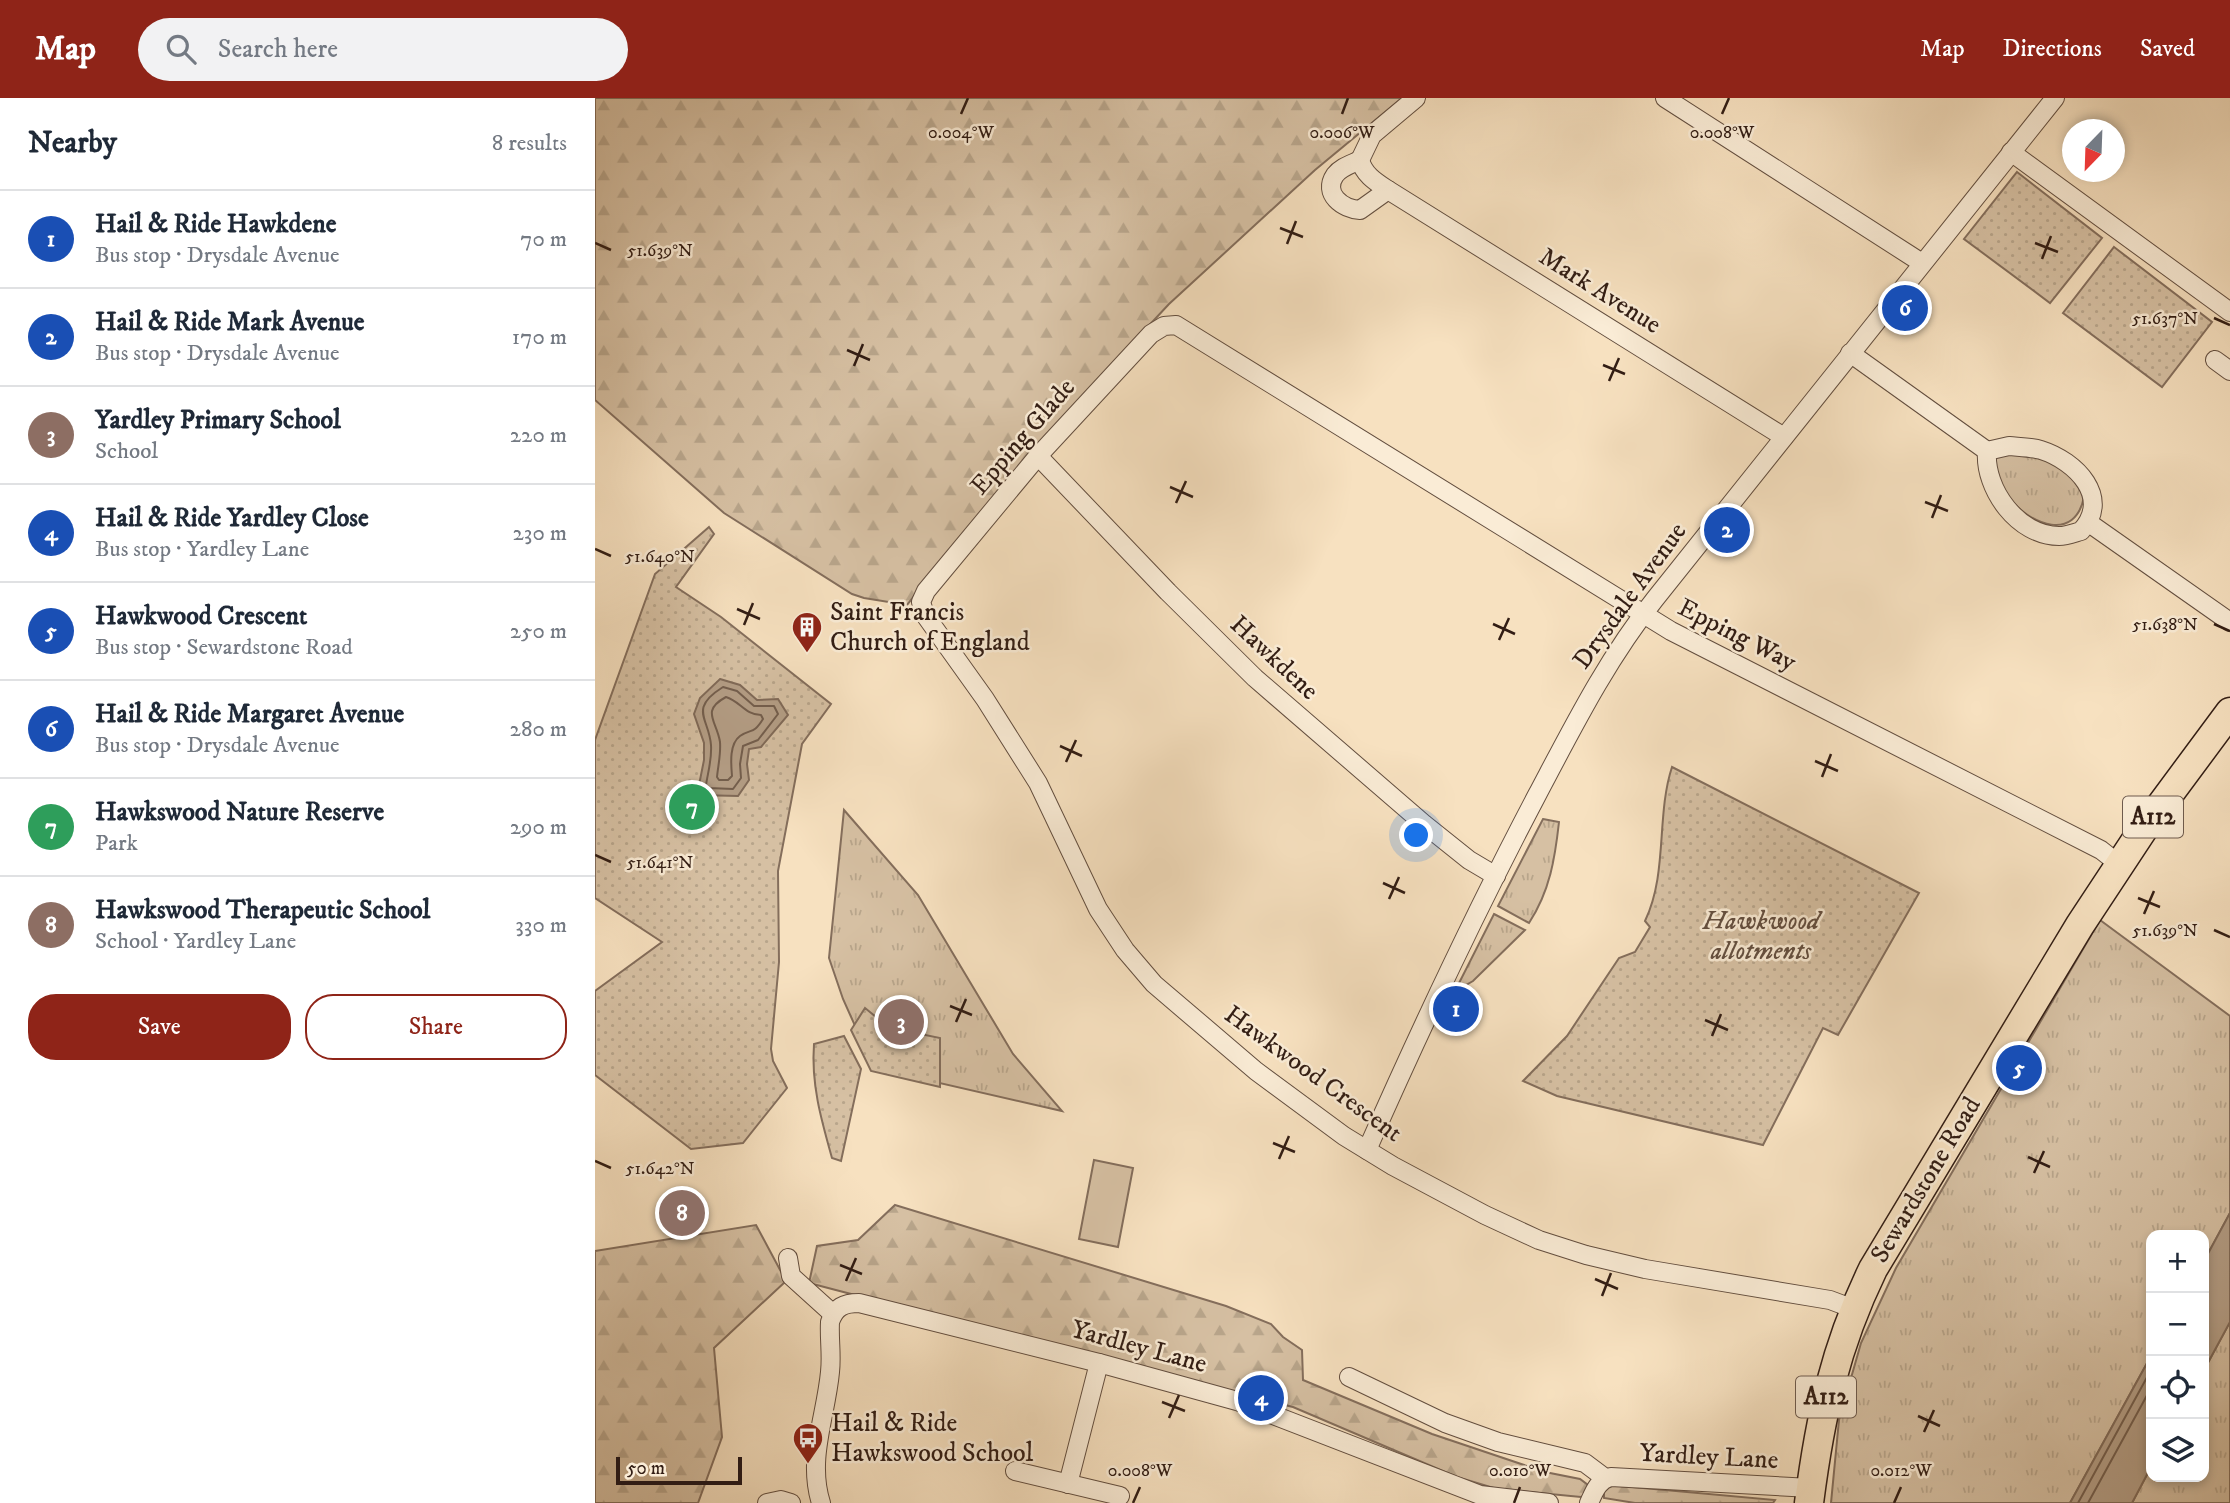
<!DOCTYPE html>
<meta charset="utf-8">
<style>
body{margin:0;font-family:"IM FELL DW Pica",serif;background:#f2f2f3;color:#1f2937}
.controls{position:absolute;right:21px;bottom:21px;display:grid;overflow:hidden;border-radius:14px;box-shadow:0 4px 10px #0003}
.controls button{width:63px;height:63px;display:grid;place-items:center;padding:0;border:0;border-bottom:2px solid #e0e1e3;background:#fff;color:#1f2937;font:35px sans-serif}
.compass{position:absolute;left:1467px;top:21px;width:63px;height:63px;border-radius:50%;background:#fff;box-shadow:0 4px 10px #0003;rotate:203deg}
.scale{position:absolute;left:21px;bottom:18px;width:126px;box-sizing:border-box;padding-left:7px;border:4px solid #321d14;border-top:0;font-size:19px;line-height:24px;white-space:nowrap;color:#321d14;-webkit-text-stroke:5px #faecd6;paint-order:stroke}
.you{position:absolute;left:822px;top:738px;width:24px;height:24px;margin:-18px;border:5px solid #fff;border-radius:50%;background:#1a73e8;box-shadow:0 0 0 10px #1a73e833}
.badge{display:grid;place-items:center;width:46px;height:46px;border-radius:50%;background:#8f2418;color:#fff;font-size:23px;font-weight:700}
.pin{position:absolute;translate:-50% -50%;border:4px solid #fff;box-shadow:0 2px 7px #0006}
.list{margin:0;padding:0;list-style:none}
h2{display:flex;justify-content:space-between;align-items:center;height:91px;margin:0;padding:0 28px;font-size:30px}
h2 small{font-size:23px;font-weight:400;color:#747a83}
.list li{display:grid;grid-template-columns:46px 1fr auto;gap:21px;align-items:center;box-sizing:border-box;height:98px;padding:0 28px;border-top:2px solid #e0e1e3}
.list b{display:block;font-size:26px;white-space:nowrap}
.list p{margin:0;font-size:23px;white-space:nowrap;color:#747a83}
.list em{font-size:23px;font-style:normal;color:#747a83}
.actions{display:flex;gap:14px;padding:21px 28px}
.actions a{flex:1;padding:16px 0;border:2px solid #8f2418;border-radius:28px;text-align:center;font-size:24px;color:#8f2418}
.actions .main{background:#8f2418;color:#fff}
.icon{flex:none;width:38px;height:38px;fill:none;stroke:currentColor;stroke-width:2;stroke-linecap:round;stroke-linejoin:round}
.map{position:relative;flex:none;width:1635px;height:1405px;overflow:hidden}
header{display:flex;align-items:center;gap:42px;box-sizing:border-box;height:98px;padding:0 35px;background:#8f2418;color:#fff}
header strong{font-size:33px}
nav{display:flex;gap:38px;margin-inline-start:auto;font-size:24px}
.search{width:490px;height:63px;background:#f2f2f3;display:flex;align-items:center;gap:18px;box-sizing:border-box;padding:0 24px;border-radius:38px;color:#747a83;font-size:26px}
main{display:flex}
aside{flex:1;background:#fff}
.map>svg:first-child{display:block}
.grass{fill:url(#grass-tufts);stroke:#846e5c;stroke-width:2}
.forest{fill:url(#forest-firs);stroke:#846e5c;stroke-width:2}
.park{fill:url(#park-dots);stroke:#846e5c;stroke-width:2}
.pitch{fill:#d6c0a3;stroke:#846e5c;stroke-width:2}
.water{fill:#b49e86;stroke:#806a58;stroke-width:2}
.lines{fill:none;stroke-linecap:round;stroke-linejoin:round}
.shore{stroke:#735e4d;stroke-width:2}
.street-casing{stroke:#634e3f;stroke-width:20}
.primary-casing{stroke:#321d14;stroke-width:31}
.street{stroke:#faecd6;stroke-width:18}
.primary{stroke:#f7e1c0;stroke-width:28}
.ticks{fill:none;stroke:#321d14;stroke-width:2.5}
.labels{text-anchor:middle;dominant-baseline:central;stroke-width:5;stroke-linejoin:round;paint-order:stroke}
.shield{fill:#faecd6;stroke:#6e5b4e;stroke-width:2}
.shield-label{font-size:24px;font-weight:bold;fill:#321d14}
.street-label{font-size:26px;fill:#321d14;stroke:#faecd6}
.poi-label{font-size:26px;fill:#321d14;stroke:#faecd6;text-anchor:start}
.park-label{font-size:26px;font-style:italic;fill:#634e3f;stroke:#faecd6}
.ticks-label{font-size:18px;text-anchor:middle;fill:#321d14;stroke:#faecd6;stroke-width:5;stroke-linejoin:round;paint-order:stroke}
</style>
<header>
<strong>Map</strong>
<div class="search"><svg class="icon" aria-label="search" viewBox="0 0 24 24"><circle cx="10" cy="10" r="6"/><path d="M15 15l6 6"/></svg>Search here</div>
<nav><a>Map</a><a>Directions</a><a>Saved</a></nav>
</header>
<main>
<aside>
<h2>Nearby<small>8 results</small></h2>
<ul class="list">
<li><span class="badge" style="background:#1a4fb4">1</span><div><b>Hail &amp; Ride Hawkdene</b><p>Bus stop · Drysdale Avenue</p></div><em>70 m</em></li>
<li><span class="badge" style="background:#1a4fb4">2</span><div><b>Hail &amp; Ride Mark Avenue</b><p>Bus stop · Drysdale Avenue</p></div><em>170 m</em></li>
<li><span class="badge" style="background:#8d6e63">3</span><div><b>Yardley Primary School</b><p>School</p></div><em>220 m</em></li>
<li><span class="badge" style="background:#1a4fb4">4</span><div><b>Hail &amp; Ride Yardley Close</b><p>Bus stop · Yardley Lane</p></div><em>230 m</em></li>
<li><span class="badge" style="background:#1a4fb4">5</span><div><b>Hawkwood Crescent</b><p>Bus stop · Sewardstone Road</p></div><em>250 m</em></li>
<li><span class="badge" style="background:#1a4fb4">6</span><div><b>Hail &amp; Ride Margaret Avenue</b><p>Bus stop · Drysdale Avenue</p></div><em>280 m</em></li>
<li><span class="badge" style="background:#2e9e5b">7</span><div><b>Hawkswood Nature Reserve</b><p>Park</p></div><em>290 m</em></li>
<li><span class="badge" style="background:#8d6e63">8</span><div><b>Hawkswood Therapeutic School</b><p>School · Yardley Lane</p></div><em>330 m</em></li>
</ul>
<div class="actions"><a class="main">Save</a><a>Share</a></div>
</aside>
<div class="map">
<svg width="1635" height="1405" viewBox="0 0 1635 1405">
<defs>
<pattern id="grass-tufts" width="24" height="20" patternUnits="userSpaceOnUse" patternTransform="scale(1.75)"><rect width="24" height="20" fill="#d6c0a3"/><path d="M3 7l-1-3M5 7V3M7 7l1-3M15 17l-1-3M17 17v-4M19 17l1-3" fill="none" stroke="#b8a58b"/></pattern>
<pattern id="forest-firs" width="22" height="20" patternUnits="userSpaceOnUse" patternTransform="scale(1.75)"><rect width="22" height="20" fill="#d6c0a3"/><path d="M5 1l3.5 6h-7zM16 11l3.5 6h-7z" fill="#b8a58b"/></pattern>
<pattern id="park-dots" width="8" height="8" patternUnits="userSpaceOnUse" patternTransform="scale(1.75)"><rect width="8" height="8" fill="#d6c0a3"/><path d="M2 2h.1M6 6h.1" fill="none" stroke="#b8a58b" stroke-width="1.8" stroke-linecap="round"/></pattern>
</defs>
<rect width="100%" height="100%" fill="#f7e1c0"/>
<filter id="stains"><feTurbulence type="fractalNoise" baseFrequency=".00286" numOctaves="4"/><feColorMatrix values="0 0 0 0 .2 0 0 0 0 .09 0 0 0 0 .02 0 0 0 .5 -.17"/></filter>
<radialGradient id="worn" r=".72"><stop offset=".6" stop-color="#630" stop-opacity="0"/><stop offset="1" stop-color="#630" stop-opacity=".3"/></radialGradient>
<!-- grass -->
<g class="grass">
<path d="M1405 355C1443 358 1471 361 1489 399 1480 444 1436 427 1415 401 1405 390 1402 376 1398 361Z"/>
<polygon points="249,712 323,797 418,956 467,1013 279,970 248,901 234,860"/>
<path d="M948 721 964 724C960 760 955 793 934 825L903 808Z"/>
<polygon points="899,816 930,832 878,883 864,891 862,889"/>
<polygon points="1505,822 1635,918 1635,1115 1609,1163 1609,1137 1556,1137 1556,1258 1475,1405 1236,1405 1244,1322 1266,1245 1301,1170"/>
<polygon points="1635,1224 1635,1405 1537,1405 1556,1369 1556,1379 1609,1379 1609,1272"/>
</g>
<!-- forest -->
<g class="forest">
<polygon points="0,0 807,0 720,72 574,206 437,353 312,507 269,500 257,496 129,415 0,302"/>
<polygon points="300,1107 631,1208 676,1226 688,1239 707,1252 708,1282 837,1336 950,1374 985,1381 993,1387 991,1396 986,1399 902,1391 862,1379 698,1309 543,1271 214,1185 222,1148 263,1142"/>
<polygon points="161,1127 191,1183 119,1250 127,1339 103,1405 0,1405 0,1153"/>
<polygon points="1015,1387 1180,1402 1178,1405 1040,1405 1009,1400 1009,1391"/>
</g>
<!-- park -->
<g class="park">
<polygon points="1422,74 1507,140 1455,205 1369,141"/>
<polygon points="1519,149 1617,224 1567,289 1468,215"/>
<polygon points="114,429 119,436 81,489 126,519 236,606 207,646 183,773 184,864 176,951 178,963 192,990 148,1045 96,1051 0,977 0,893 67,844 0,800 0,642 60,476"/>
<path d="M1077 669 1324 795 1243 937 1228 930 1168 1047 962 998 928 983 972 938 1024 860 1040 854 1055 829 1050 823C1073 775 1061 718 1077 669Z"/>
<polygon points="270,910 308,941 316,934 345,940 345,989 276,973 256,932"/>
<path d="M249 938 266 971 246 1063 237 1060C226 1021 216 986 219 946Z"/>
</g>
<!-- pitch -->
<polygon class="pitch" points="499,1062 538,1070 523,1149 484,1141"/>
<!-- water -->
<g class="water">
<polygon points="125,581 145,587 162,602 183,601 193,617 166,649 154,651 152,666 154,682 143,698 102,697 109,662 109,645 99,616 105,600"/>
<polygon points="1635,1115 1635,1224 1609,1272 1609,1163"/>
<polygon points="1556,1258 1556,1369 1537,1405 1475,1405"/>
</g>
<g class="lines">
<!-- shore -->
<g class="shore">
<path d="M128 589 142 593 159 608H179L183 616 163 642 148 648 145 666 146 680 138 691 114 690 111 687C113 674 117 661 116 647 114 620 93 611 128 589Z"/>
<path d="M131 599C145 603 150 617 166 617L168 621C158 637 157 630 145 638 134 646 136 666 137 678L133 682H124L122 679C123 668 126 656 125 644 122 623 105 613 131 599Z"/>
<polyline points="1483,1405 1556,1272"/>
<polyline points="1493,1405 1556,1290"/>
</g>
<!-- street casing -->
<g class="street-casing">
<g id="street">
<polyline points="1070,0 1327,165"/>
<polyline points="1416,54 1635,214"/>
<path d="M765 62C769 77 781 84 793 92L1189 339"/>
<path d="M765 62C757 66 746 69 740 77 727 96 748 111 765 112L793 92"/>
<polyline points="765,62 777,37 821,0"/>
<polyline points="1255,255 1392,353"/>
<polyline points="1620,262 1635,273"/>
<path d="M1414 348C1424 349 1436 349 1446 352 1481 363 1517 400 1486 433 1479 435 1472 438 1464 438 1423 438 1389 391 1392 353Z"/>
<polyline points="443,358 573,494 660,580 829,726 874,762 901,778"/>
<polyline points="1494,425 1635,524"/>
<path d="M772 1052C825 932 881 813 942 697 978 629 1012 561 1060 501L1460 0"/>
<polyline points="193,1160 196,1178 238,1216"/>
<polyline points="1259,1211 1235,1202 1050,1171 991,1157 944,1142 890,1117 798,1068 749,1038 661,973 559,886 530,852 503,811 443,685 390,601 330,517 326,504 331,493 443,358 556,236 569,228 581,227 1076,533 1506,752 1525,767"/>
<polyline points="754,1279 850,1325 903,1344 990,1365 1010,1380"/>
<polyline points="420,1373 525,1398"/>
<polyline points="473,1386 504,1265"/>
<polyline points="172,1405 186,1402 196,1405"/>
<path d="M226 1405C212 1361 231 1318 235 1274 237 1257 234 1241 235 1224 240 1209 249 1205 264 1205L504 1265 642 1303 885 1397 954 1405"/>
<path d="M994 1405C999 1394 1003 1382 1016 1379L1216 1390"/>
</g>
</g>
<!-- primary casing -->
<g class="primary-casing">
<path id="primary" d="M1214 1405C1225 1319 1240 1249 1278 1171L1485 827 1549 730 1635 614"/>
</g>
<!-- street -->
<use href="#street" class="street"/>
<!-- primary -->
<use href="#primary" class="primary"/>
</g>
<!-- ticks -->
<path class="ticks" d="M366 16 373 0M747 16 753 0M1127 16 1134 0M685 130 708 139M0 145 16 152M1440 145 1463 154M692 146 701 123M1447 161 1456 138M1619 220 1635 227M252 252 275 262M1008 267 1030 276M259 268 268 246M1014 283 1024 260M575 389 598 399M1330 404 1353 413M581 405 591 383M1337 420 1346 397M0 451 16 458M142 511 165 521M898 526 920 536M1619 526 1635 533M149 527 158 505M904 542 914 520M465 648 487 658M1220 663 1243 673M471 664 481 642M1227 679 1236 656M0 757 16 764M788 785 810 795M1543 800 1565 809M794 801 804 779M1549 816 1559 793M1619 832 1635 839M355 908 377 917M1110 922 1133 932M361 924 371 901M1117 938 1126 916M678 1045 700 1054M1433 1059 1455 1069M684 1061 694 1038M0 1063 16 1070M1439 1075 1449 1053M245 1167 267 1176M1000 1181 1023 1191M251 1183 261 1160M1007 1198 1016 1175M567 1304 590 1313M1323 1318 1345 1328M574 1320 584 1297M1329 1334 1339 1312M538 1405 545 1389M919 1405 925 1389M1299 1405 1306 1389"/>
<!-- icons -->
<defs>
<g id="building-pin" transform="scale(1.575)"><path d="M0 17L-7.5 6A9.5 9.5 0 1 1 7.5 6Z" fill="#8f2418" stroke="#faecd6"/><path d="M-4-6H4V6H1V3H-1V6H-4ZM-2.5-4.3h1.7v1.8h-1.7ZM.8-4.3h1.7v1.8H.8ZM-2.5-1h1.7V.8h-1.7ZM.8-1h1.7V.8H.8Z" fill="#fff"/></g>
<g id="bus-pin" transform="scale(1.575)"><path d="M0 17L-7.5 6A9.5 9.5 0 1 1 7.5 6Z" fill="#8f2418" stroke="#faecd6"/><path d="M-5-6H5V4H4V6H2V4H-2V6H-4V4H-5ZM-3.5-4V0h7V-4ZM-3.5 1.2v1.5H-2V1.2ZM2 1.2v1.5H3.5V1.2Z" fill="#fff"/></g>
</defs>
<g fill-rule="evenodd">
<use href="#building-pin" x="212" y="529"/>
<use href="#bus-pin" x="213" y="1340"/>
</g>
<g class="labels">
<!-- shield labels -->
<g class="shield">
<rect x="1528" y="698.5" width="60" height="41" rx="5"/>
<rect x="1201" y="1278.5" width="60" height="41" rx="5"/>
</g>
<g class="shield-label">
<text x="1558" y="719">A112</text>
<text x="1231" y="1299">A112</text>
</g>
<!-- street labels -->
<g class="street-label">
<text transform="translate(1005 193) rotate(32)">Mark Avenue</text>
<text transform="translate(428 339) rotate(-49)">Epping Glade</text>
<text transform="translate(1035 498) rotate(-54)">Drysdale Avenue</text>
<text transform="translate(1142 537) rotate(27)">Epping Way</text>
<text transform="translate(679 560) rotate(43)">Hawkdene</text>
<text transform="translate(718 976) rotate(36)">Hawkwood Crescent</text>
<text transform="translate(1331 1082) rotate(-59)">Sewardstone Road</text>
<text transform="translate(544 1249) rotate(15)">Yardley Lane</text>
<text transform="translate(1114 1359) rotate(3)">Yardley Lane</text>
</g>
<!-- poi labels -->
<g class="poi-label">
<text x="235" y="514">Saint Francis<tspan x="235" dy="30">Church of England</tspan></text>
<text x="236" y="1325">Hail &amp; Ride<tspan x="236" dy="30">Hawkswood School</tspan></text>
</g>
<!-- park labels -->
<g class="park-label">
<text x="1166" y="823">Hawkwood<tspan x="1166" dy="30">allotments</tspan></text>
</g>
</g>
<g class="ticks-label">
<text x="366" y="40">0.004°W</text>
<text x="747" y="40">0.006°W</text>
<text x="1127" y="40">0.008°W</text>
<text x="65" y="158">51.639°N</text>
<text x="1570" y="226">51.637°N</text>
<text x="65" y="464">51.640°N</text>
<text x="1570" y="532">51.638°N</text>
<text x="65" y="770">51.641°N</text>
<text x="1570" y="838">51.639°N</text>
<text x="65" y="1076">51.642°N</text>
<text x="545" y="1378">0.008°W</text>
<text x="925" y="1378">0.010°W</text>
<text x="1306" y="1378">0.012°W</text>
</g>
<rect width="100%" height="100%" filter="url(#stains)"/>
<rect width="100%" height="100%" fill="url(#worn)"/>
</svg>
<div class="controls">
<button>+</button>
<button>−</button>
<button><svg class="icon" aria-label="locate" viewBox="0 0 24 24"><circle cx="12" cy="12" r="6"/><path d="M12 2v4M12 18v4M2 12h4M18 12h4"/></svg></button>
<button><svg class="icon" aria-label="layers" viewBox="0 0 24 24"><path d="M12 4l9 5-9 5-9-5zM3 14l9 5 9-5"/></svg></button>
</div>
<svg class="compass" viewBox="-18 -18 36 36"><path d="M0-13l5 13h-10z" fill="#e53935"/><path d="M0 13l5-13h-10z" fill="#747a83"/></svg>
<div class="scale">50 m</div>
<div class="you"></div>
<div class="pin badge" style="left:861px;top:911px;background:#1a4fb4">1</div>
<div class="pin badge" style="left:1132px;top:432px;background:#1a4fb4">2</div>
<div class="pin badge" style="left:306px;top:924px;background:#8d6e63">3</div>
<div class="pin badge" style="left:666px;top:1300px;background:#1a4fb4">4</div>
<div class="pin badge" style="left:1424px;top:970px;background:#1a4fb4">5</div>
<div class="pin badge" style="left:1310px;top:210px;background:#1a4fb4">6</div>
<div class="pin badge" style="left:97px;top:709px;background:#2e9e5b">7</div>
<div class="pin badge" style="left:87px;top:1115px;background:#8d6e63">8</div>
</div>
</main>
